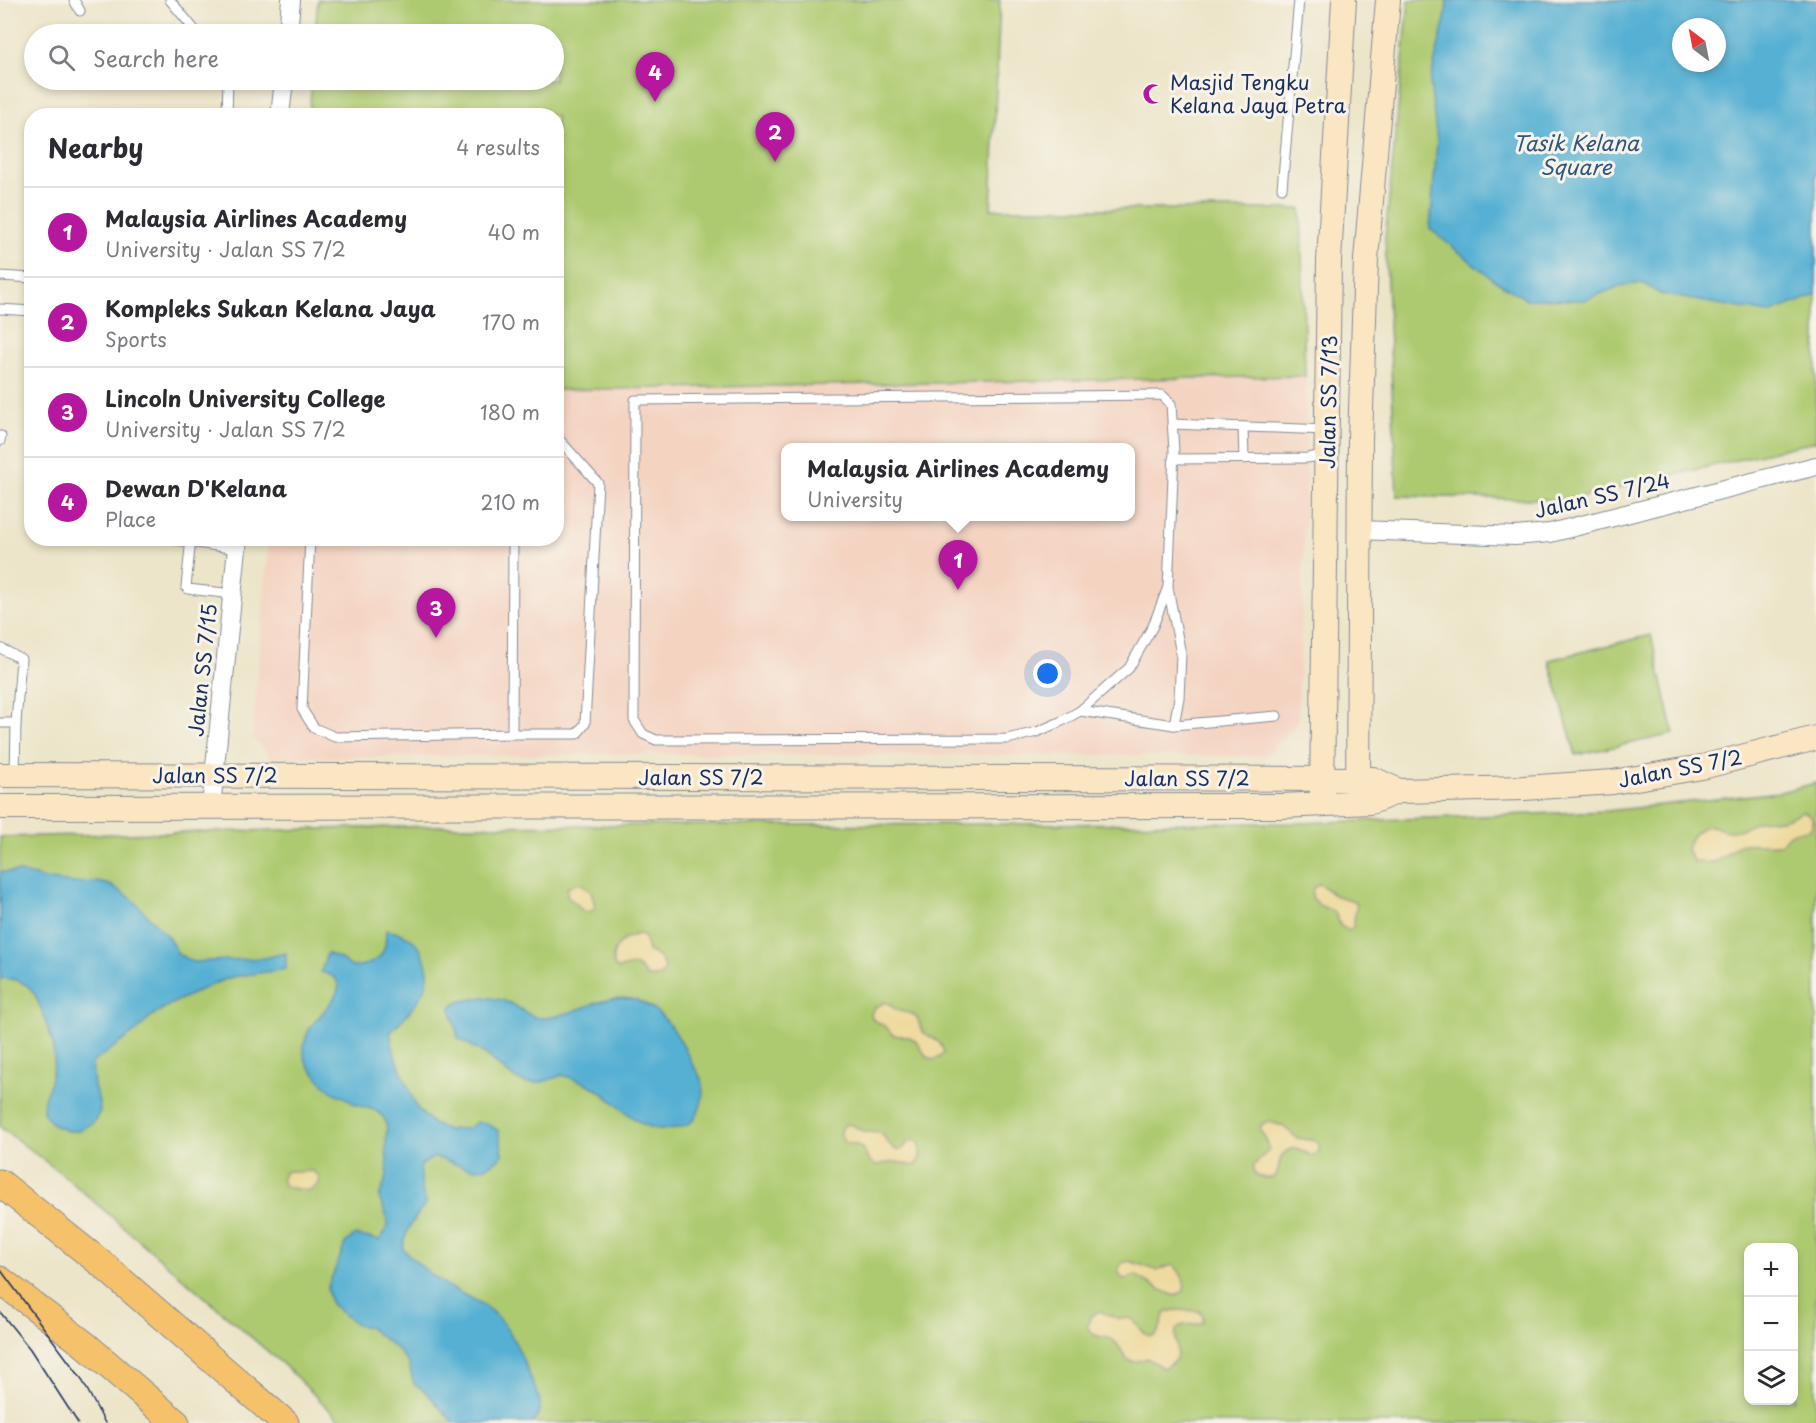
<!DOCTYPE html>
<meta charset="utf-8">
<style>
body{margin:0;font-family:"Playpen Sans",sans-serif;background:#f2f2f3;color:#2b2b33}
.controls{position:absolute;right:18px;bottom:18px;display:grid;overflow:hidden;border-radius:12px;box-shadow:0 3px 9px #0003}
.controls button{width:54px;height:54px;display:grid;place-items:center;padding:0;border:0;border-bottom:2px solid #e1e1e2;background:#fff;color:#2b2b33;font:30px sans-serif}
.compass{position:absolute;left:1672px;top:18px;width:54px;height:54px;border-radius:50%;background:#fff;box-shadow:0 3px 9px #0003;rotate:328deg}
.you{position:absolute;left:1048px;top:674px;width:21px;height:21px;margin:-15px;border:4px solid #fff;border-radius:50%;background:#1a73e8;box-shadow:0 0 0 9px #1a73e833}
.badge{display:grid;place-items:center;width:39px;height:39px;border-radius:50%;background:#b5179e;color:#fff;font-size:20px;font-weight:700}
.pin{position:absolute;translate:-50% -50px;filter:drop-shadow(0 2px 3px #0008)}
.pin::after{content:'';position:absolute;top:32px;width:21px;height:18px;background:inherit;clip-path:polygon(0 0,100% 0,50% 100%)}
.popup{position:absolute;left:781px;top:443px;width:354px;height:78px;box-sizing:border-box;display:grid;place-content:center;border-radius:12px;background:#fff;filter:drop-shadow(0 2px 4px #0005);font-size:20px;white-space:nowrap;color:#7c7c81}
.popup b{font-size:22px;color:#2b2b33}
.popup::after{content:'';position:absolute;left:50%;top:100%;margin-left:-12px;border:12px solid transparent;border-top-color:#fff}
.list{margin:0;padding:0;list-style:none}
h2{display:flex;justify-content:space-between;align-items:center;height:78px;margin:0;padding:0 24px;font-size:26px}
h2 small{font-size:20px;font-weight:400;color:#7c7c81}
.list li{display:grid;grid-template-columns:39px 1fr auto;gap:18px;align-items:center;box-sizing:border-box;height:90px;padding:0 24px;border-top:2px solid #e1e1e2}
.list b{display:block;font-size:22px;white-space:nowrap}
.list p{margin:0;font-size:20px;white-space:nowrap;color:#7c7c81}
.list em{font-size:20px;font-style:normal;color:#7c7c81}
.icon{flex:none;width:33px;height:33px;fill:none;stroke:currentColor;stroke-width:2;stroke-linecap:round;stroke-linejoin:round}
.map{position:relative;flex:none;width:1816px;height:1423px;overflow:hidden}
.search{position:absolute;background:#fff;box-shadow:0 3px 9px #0003;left:24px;top:24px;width:540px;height:66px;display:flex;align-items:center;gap:15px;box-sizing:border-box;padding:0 21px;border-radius:33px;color:#7c7c81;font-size:22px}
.panel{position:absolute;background:#fff;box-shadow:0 3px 9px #0003;left:24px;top:108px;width:540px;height:438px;border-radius:24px}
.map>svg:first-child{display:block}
.built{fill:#f4d3c1;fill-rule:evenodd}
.green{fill:#aeca70;stroke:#647c67;stroke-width:1.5;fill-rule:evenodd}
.sand{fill:#eeda9e;stroke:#84847e;stroke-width:1.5}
.water{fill:#56b0d3;stroke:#387098;stroke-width:1.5;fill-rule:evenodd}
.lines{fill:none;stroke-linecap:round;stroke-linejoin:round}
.lane-casing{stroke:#848a94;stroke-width:11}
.street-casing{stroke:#848a94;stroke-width:20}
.secondary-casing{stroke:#848a94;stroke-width:26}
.primary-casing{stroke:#848a94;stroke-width:29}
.lane{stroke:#fff;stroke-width:9}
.street{stroke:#fff;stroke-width:18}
.secondary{stroke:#fbe6c4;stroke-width:24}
.primary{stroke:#f5c16b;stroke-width:27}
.tram{stroke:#1b2f5e;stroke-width:1.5}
.labels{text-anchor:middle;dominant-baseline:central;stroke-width:6;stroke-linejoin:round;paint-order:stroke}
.poi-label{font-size:20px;fill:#1b2f5e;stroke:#f7f3e8;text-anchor:start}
.street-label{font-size:20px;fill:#1b2f5e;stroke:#f7f3e8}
.water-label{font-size:21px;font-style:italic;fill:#2d5681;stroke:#f7f3e8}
</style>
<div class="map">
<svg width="1816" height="1423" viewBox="0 0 1816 1423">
<rect width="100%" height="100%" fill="#f7f3e8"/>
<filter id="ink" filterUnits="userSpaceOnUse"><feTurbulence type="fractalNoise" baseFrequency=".0167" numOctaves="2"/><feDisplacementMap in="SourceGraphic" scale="12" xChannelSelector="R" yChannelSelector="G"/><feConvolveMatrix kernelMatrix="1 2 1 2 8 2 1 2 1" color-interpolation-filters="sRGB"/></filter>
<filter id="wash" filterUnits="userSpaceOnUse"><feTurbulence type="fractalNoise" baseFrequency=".008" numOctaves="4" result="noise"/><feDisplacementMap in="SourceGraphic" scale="24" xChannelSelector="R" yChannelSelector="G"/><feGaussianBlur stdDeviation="1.35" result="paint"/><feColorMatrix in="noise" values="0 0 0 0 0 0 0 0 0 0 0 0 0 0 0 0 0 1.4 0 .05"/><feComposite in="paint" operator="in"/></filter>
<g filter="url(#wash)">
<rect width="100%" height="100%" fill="#ece5c9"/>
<!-- built -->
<path class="built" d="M1305 376 1307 458 1298 723 1266 756 610 754 272 758 252 738 269 539 556 538 557 390ZM786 448H1130V516H786Z"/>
<!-- green -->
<g class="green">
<polygon points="318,0 1000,0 991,209 1301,209 1305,376 557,390 556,116 309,115 312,80 554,80 554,34 315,34"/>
<path d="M1409 0H1816V441L1569 500 1397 496 1385 238ZM1681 27H1717V63H1681Z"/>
<polygon points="1651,635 1674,734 1576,755 1549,660"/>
<path d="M1816 783V1423H343L287 1368 62 1174 0 1127V837L439 826 1302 823 1607 811 1780 792ZM1748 1248H1794V1400H1748Z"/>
</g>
<!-- sand -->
<g class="sand">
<path d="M1803 811 1812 817 1813 823 1810 830C1795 832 1791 829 1782 843 1769 847 1756 842 1743 844 1733 846 1727 856 1718 860 1711 864 1702 862 1694 862L1687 850C1689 838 1700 822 1715 827 1721 829 1726 832 1733 831 1744 830 1752 822 1763 820 1769 818 1776 821 1782 820 1789 819 1796 814 1803 811Z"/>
<path d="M576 884H582L592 893 595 908 592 911C583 913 581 910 576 903 569 899 566 897 567 888Z"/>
<path d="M1319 884C1326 887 1330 894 1337 896 1344 899 1350 898 1357 903L1353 927 1349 931 1340 925 1335 912 1319 905 1312 897C1312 890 1312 887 1319 884Z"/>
<path d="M639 934 644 936 648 951 659 957 665 967 664 972 657 977H647C635 962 635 964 618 969L613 964C611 946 624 937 639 934Z"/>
<path d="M885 1002C890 1004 892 1007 897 1010 902 1013 910 1011 915 1016 920 1020 919 1028 924 1033 933 1039 941 1040 944 1052L940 1057 932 1060 927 1057 916 1041 909 1037 893 1035 885 1026 872 1019 871 1014 874 1008Z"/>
<path d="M1270 1122 1283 1126 1297 1138 1317 1141 1320 1147 1318 1153 1312 1156C1308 1154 1303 1151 1299 1149 1295 1148 1293 1148 1289 1150 1269 1158 1291 1188 1255 1175L1253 1167C1268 1147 1276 1155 1260 1130L1262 1124Z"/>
<path d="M846 1124 852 1125 865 1132 881 1133 890 1145 897 1151C903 1149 906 1147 908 1142L915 1140 920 1144V1158L916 1165C908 1167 904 1162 896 1162 889 1162 882 1165 875 1165 864 1157 869 1159 863 1150 855 1138 843 1152 840 1130Z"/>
<polygon points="291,1171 299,1172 312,1171 319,1176 319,1184 310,1191 286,1187 281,1180 285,1172"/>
<path d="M1129 1261 1156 1270 1173 1265C1180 1270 1186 1282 1184 1291L1175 1296 1159 1289 1135 1275 1126 1279 1122 1278C1117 1272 1118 1269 1122 1263Z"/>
<path d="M1174 1310 1199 1311 1203 1316V1322C1194 1327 1185 1322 1177 1328 1170 1344 1189 1358 1163 1368L1147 1358C1122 1369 1126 1351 1114 1341 1104 1332 1096 1343 1087 1326L1091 1316 1099 1311 1120 1319 1131 1318C1137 1323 1148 1345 1158 1332 1161 1328 1162 1319 1165 1313Z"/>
</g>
<!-- water -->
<g class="water">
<path d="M1447 0H1816V295L1769 313 1660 294 1643 283 1620 286 1585 300 1526 299 1495 281 1430 229 1437 142 1430 82 1446 14ZM1681 27H1717V63H1681Z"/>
<polygon points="0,872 20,872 45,879 72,883 97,882 110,885 130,897 168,937 178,954 193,962 264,958 286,953 286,969 232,977 213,984 169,1005 150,1017 139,1029 92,1063 94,1087 98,1097 100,1111 94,1122 79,1131 67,1131 53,1125 43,1112 44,1098 49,1087 54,1063 53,1043 42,1011 35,995 28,986 17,980 0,978"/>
<path d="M386 930C403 933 416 938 423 954 425 960 429 969 428 976 425 999 404 1017 390 1033L395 1056 417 1108 433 1124 448 1130 468 1128 477 1122 485 1123 498 1130 503 1154C480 1181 462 1164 434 1157L420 1166 422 1190 426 1203C416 1218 404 1230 403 1249 417 1263 433 1277 449 1287 461 1294 475 1299 486 1307 509 1324 520 1351 530 1376 537 1395 547 1403 533 1423H455C440 1412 431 1392 414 1384L409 1365 398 1350 368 1327 357 1325 331 1304 327 1289 346 1242 355 1235 379 1240C395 1223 385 1216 379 1197 382 1190 385 1182 387 1175 389 1166 386 1157 386 1148 385 1138 389 1130 385 1120 379 1109 368 1109 358 1105 353 1104 350 1101 346 1098 342 1096 337 1095 333 1092 326 1088 310 1069 306 1062 302 1052 304 1040 309 1030 317 1014 363 982 321 972L327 953 341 959 352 967C364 966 380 962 384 949 386 944 386 936 386 930Z"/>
<path d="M484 997C493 998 502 999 510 1003 520 1008 532 1019 543 1018 573 1017 606 991 636 1000 663 1009 678 1034 690 1059 693 1066 698 1072 701 1079 705 1092 702 1112 691 1122 685 1128 669 1129 661 1129 636 1129 613 1097 592 1086 583 1081 572 1078 562 1075 524 1091 519 1083 490 1058 481 1050 468 1045 458 1038 457 1026 451 1019 451 1007L458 1002Z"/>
</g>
</g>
<g filter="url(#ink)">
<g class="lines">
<!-- lane casing -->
<g class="lane-casing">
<g id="lane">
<polyline points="74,0 80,11"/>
<polyline points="170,0 198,34"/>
<polyline points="227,116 228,80"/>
<polyline points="1282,188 1299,0"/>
<polyline points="0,276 32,278"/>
<polyline points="0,309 32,311"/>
<polygon points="1162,395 1171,404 1174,451 1172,501 1168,587 1153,626 1129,668 1080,711 1062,721 1037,732 1007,739 656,740 643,734 634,720 635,400"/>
<polyline points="1172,424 1327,430"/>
<polyline points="1243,427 1244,459"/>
<polyline points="0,441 1,436"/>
<polyline points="1173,459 1307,458 1325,455"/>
<polyline points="163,538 237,549"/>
<polyline points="191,538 186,587 188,589 233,594"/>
<polyline points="310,538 302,709 314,728 335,737 512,734 513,538"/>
<polyline points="1168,588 1181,654 1179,698 1174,725"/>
<polyline points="0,648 21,659 16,723 15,775"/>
<polyline points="1080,711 1174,725 1277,716"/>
<polyline points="0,723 16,723"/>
<polyline points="512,734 577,734 585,724 598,483 556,436"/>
</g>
</g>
<!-- street casing -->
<g class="street-casing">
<g id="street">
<polyline points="288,34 291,0"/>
<polyline points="280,116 284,80"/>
<polyline points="1359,530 1515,536 1550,533 1816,466"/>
<polyline points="211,807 238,538"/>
</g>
</g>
<!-- secondary casing -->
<g class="secondary-casing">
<g id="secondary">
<polyline points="0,775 1373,779 1399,791"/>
<polyline points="1322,795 1329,261 1344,0"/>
<polyline points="1358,795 1360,439 1366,260 1388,0"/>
<polyline points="0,807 1281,806 1371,802 1399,791 1524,788 1613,782 1702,767 1816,738"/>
</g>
</g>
<!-- primary casing -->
<g class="primary-casing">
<g id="primary">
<polyline points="0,1183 103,1265 285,1423"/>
<polyline points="0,1280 84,1344 176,1423"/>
</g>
</g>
<!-- lane -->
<use href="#lane" class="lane"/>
<!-- street -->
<use href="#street" class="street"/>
<!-- secondary -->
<use href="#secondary" class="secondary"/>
<!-- primary -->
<use href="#primary" class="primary"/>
<!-- tram -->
<g class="tram">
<polyline points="0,1269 81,1378 105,1423"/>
<polyline points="0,1312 30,1349 78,1423"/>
</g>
</g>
</g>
<!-- icons -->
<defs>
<g id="mosque-bare" transform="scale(1.62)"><path d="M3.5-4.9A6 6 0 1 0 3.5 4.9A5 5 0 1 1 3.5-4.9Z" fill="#b5179e" stroke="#f7f3e8" stroke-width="2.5" paint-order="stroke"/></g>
</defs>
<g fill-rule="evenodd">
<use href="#mosque-bare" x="1153" y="94"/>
</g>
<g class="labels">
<!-- poi labels -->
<g class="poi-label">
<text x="1170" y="82">Masjid Tengku<tspan x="1170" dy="23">Kelana Jaya Petra</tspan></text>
</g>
<!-- street labels -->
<g class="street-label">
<text transform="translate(1328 402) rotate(-89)">Jalan SS 7/13</text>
<text transform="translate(1602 495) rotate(-13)">Jalan SS 7/24</text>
<text transform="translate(202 670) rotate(-84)">Jalan SS 7/15</text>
<text transform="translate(1680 768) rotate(-11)">Jalan SS 7/2</text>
<text x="215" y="775">Jalan SS 7/2</text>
<text x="701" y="777">Jalan SS 7/2</text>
<text x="1187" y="778">Jalan SS 7/2</text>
</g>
<!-- water labels -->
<g class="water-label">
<text x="1576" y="142">Tasik Kelana<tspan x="1576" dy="24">Square</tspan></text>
</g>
</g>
</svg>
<div class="controls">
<button>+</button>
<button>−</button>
<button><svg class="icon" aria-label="layers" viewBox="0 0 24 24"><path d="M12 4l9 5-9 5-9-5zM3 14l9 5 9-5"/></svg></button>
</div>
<svg class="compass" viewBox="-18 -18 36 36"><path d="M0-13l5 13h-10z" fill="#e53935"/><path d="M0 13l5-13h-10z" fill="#7c7c81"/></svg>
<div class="you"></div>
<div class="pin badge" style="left:958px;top:590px">1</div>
<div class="popup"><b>Malaysia Airlines Academy</b>University</div>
<div class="pin badge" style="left:775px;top:162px">2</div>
<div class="pin badge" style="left:436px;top:638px">3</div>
<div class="pin badge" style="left:655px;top:102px">4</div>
<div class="search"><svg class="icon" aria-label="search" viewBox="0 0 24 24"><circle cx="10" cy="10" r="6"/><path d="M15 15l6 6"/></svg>Search here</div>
<section class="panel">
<h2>Nearby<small>4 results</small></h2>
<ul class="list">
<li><span class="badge">1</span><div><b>Malaysia Airlines Academy</b><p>University · Jalan SS 7/2</p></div><em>40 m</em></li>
<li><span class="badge">2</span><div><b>Kompleks Sukan Kelana Jaya</b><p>Sports</p></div><em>170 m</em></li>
<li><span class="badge">3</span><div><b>Lincoln University College</b><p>University · Jalan SS 7/2</p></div><em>180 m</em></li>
<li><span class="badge">4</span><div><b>Dewan D'Kelana</b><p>Place</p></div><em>210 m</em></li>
</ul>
</section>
</div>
